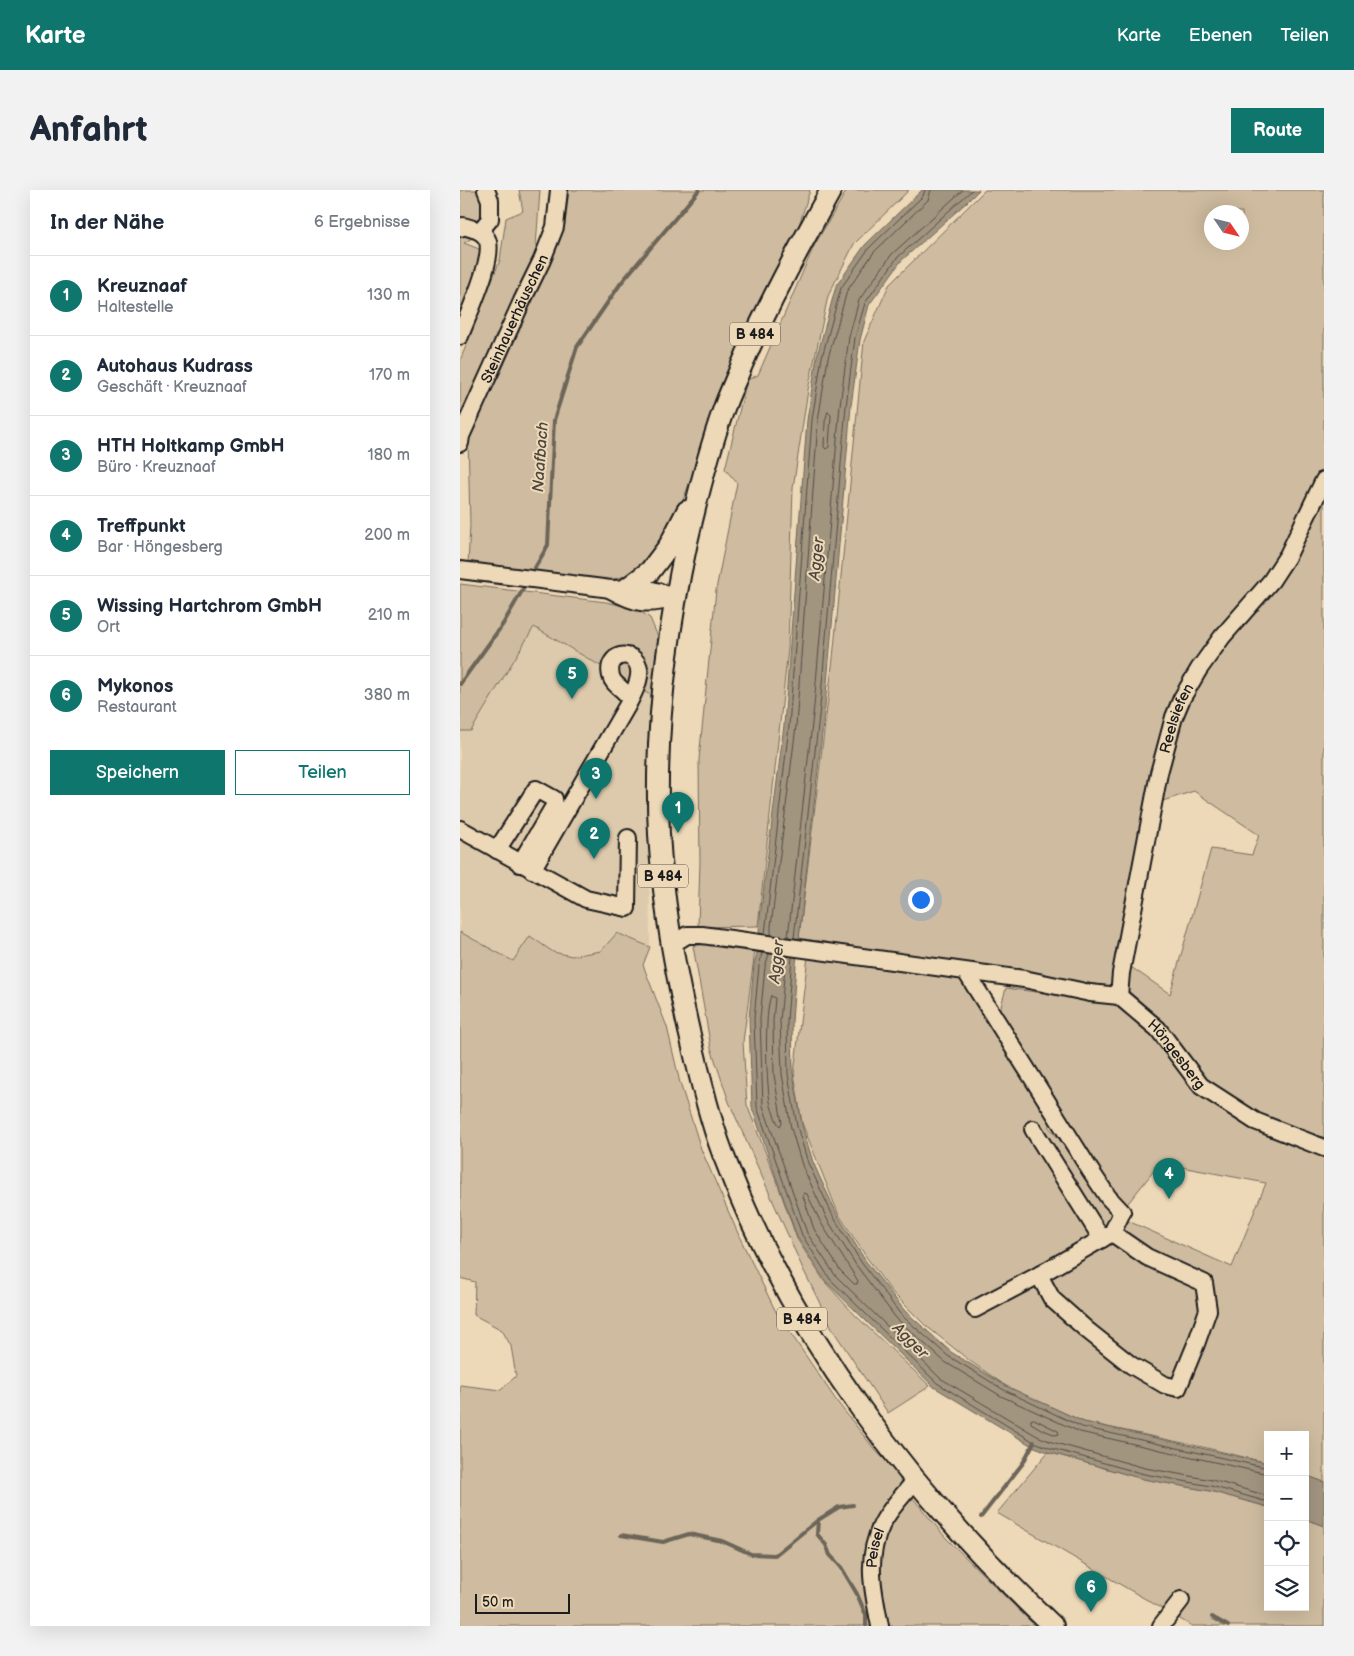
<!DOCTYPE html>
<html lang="de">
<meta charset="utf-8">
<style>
body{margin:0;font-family:"Balsamiq Sans",sans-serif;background:#f2f2f3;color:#1f2937}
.controls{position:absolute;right:15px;bottom:15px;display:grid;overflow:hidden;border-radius:0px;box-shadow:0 5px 20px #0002}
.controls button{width:45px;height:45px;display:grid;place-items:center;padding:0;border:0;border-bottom:1px solid #e0e1e3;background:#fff;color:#1f2937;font:25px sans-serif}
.compass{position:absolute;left:744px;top:15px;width:45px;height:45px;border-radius:50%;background:#fff;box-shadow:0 5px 20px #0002;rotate:125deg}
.scale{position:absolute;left:15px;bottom:12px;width:95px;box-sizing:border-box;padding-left:5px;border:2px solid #1c1c1c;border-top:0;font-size:14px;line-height:18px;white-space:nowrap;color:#1c1c1c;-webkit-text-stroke:4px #edd8b7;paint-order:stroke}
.you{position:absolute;left:460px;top:709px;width:18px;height:18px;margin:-12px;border:4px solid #fff;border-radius:50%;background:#1a73e8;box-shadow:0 0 0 8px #1a73e833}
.badge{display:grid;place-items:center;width:32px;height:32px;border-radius:50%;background:#0f766e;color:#fff;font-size:16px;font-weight:700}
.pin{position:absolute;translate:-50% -41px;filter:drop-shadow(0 1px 2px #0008)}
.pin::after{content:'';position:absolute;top:26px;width:18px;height:15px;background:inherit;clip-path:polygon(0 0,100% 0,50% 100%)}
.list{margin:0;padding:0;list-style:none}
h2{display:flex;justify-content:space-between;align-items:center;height:65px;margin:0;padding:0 20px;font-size:21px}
h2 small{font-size:16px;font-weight:400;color:#747a83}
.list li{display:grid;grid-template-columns:32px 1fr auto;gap:15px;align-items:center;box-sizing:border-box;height:80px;padding:0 20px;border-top:1px solid #e0e1e3}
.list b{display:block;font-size:19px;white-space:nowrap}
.list p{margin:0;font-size:16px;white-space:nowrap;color:#747a83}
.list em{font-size:16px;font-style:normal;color:#747a83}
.actions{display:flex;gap:10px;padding:15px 20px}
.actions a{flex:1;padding:11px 0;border:1px solid #0f766e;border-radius:0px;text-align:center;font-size:18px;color:#0f766e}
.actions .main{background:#0f766e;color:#fff}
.icon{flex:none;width:28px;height:28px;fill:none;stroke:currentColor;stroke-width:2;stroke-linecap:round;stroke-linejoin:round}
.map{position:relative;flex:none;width:864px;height:1436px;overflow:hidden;border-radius:0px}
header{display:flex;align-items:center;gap:30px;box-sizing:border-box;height:70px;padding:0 25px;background:#0f766e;color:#fff}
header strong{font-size:24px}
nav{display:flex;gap:28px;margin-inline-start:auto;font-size:18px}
.intro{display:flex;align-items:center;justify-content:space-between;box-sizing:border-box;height:120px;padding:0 30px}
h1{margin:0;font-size:35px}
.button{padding:12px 22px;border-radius:0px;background:#0f766e;color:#fff;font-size:18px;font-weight:700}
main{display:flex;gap:30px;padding:0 30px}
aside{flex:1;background:#fff;border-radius:0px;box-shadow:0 5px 20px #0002}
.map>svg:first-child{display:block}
.built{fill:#ddcaac}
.green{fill:#cfbca0;stroke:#766c5e;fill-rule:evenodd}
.water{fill:#a29580;stroke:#6c6558}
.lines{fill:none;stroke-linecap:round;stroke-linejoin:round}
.shore{stroke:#524c44;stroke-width:1}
.stream{stroke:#6c6558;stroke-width:4}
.minor-casing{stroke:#1c1c1c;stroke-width:20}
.major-casing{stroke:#1c1c1c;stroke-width:24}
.minor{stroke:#edd8b7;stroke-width:16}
.major{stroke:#edd8b7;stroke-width:20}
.labels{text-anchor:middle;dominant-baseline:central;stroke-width:4;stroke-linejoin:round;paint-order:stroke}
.shield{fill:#edd8b7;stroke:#5b544a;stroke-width:1}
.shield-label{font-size:14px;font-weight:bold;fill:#1c1c1c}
.street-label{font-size:15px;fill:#1c1c1c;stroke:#edd8b7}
.water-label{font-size:16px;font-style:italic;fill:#4b463f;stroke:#edd8b7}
</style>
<header>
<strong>Karte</strong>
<nav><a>Karte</a><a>Ebenen</a><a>Teilen</a></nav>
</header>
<div class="intro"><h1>Anfahrt</h1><a class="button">Route</a></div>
<main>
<aside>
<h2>In der Nähe<small>6 Ergebnisse</small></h2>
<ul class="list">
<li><span class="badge">1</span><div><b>Kreuznaaf</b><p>Haltestelle</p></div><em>130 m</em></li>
<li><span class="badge">2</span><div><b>Autohaus Kudrass</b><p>Geschäft · Kreuznaaf</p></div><em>170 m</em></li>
<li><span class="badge">3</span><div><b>HTH Holtkamp GmbH</b><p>Büro · Kreuznaaf</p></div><em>180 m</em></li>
<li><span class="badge">4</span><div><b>Treffpunkt</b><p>Bar · Höngesberg</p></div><em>200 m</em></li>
<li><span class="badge">5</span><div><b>Wissing Hartchrom GmbH</b><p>Ort</p></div><em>210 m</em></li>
<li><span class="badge">6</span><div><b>Mykonos</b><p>Restaurant</p></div><em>380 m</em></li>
</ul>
<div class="actions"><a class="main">Speichern</a><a>Teilen</a></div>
</aside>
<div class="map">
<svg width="864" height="1436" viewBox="0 0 864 1436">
<rect width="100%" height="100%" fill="#edd8b7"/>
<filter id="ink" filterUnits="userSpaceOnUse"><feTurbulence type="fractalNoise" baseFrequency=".02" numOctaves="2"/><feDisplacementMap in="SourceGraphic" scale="10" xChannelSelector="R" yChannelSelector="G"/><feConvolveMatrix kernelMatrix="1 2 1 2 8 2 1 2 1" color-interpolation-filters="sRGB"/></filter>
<g filter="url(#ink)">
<!-- built -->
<polygon class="built" points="74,437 192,506 188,585 190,757 157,743 141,761 112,766 93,762 71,747 54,771 0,742 0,541 11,541"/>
<!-- green -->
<g class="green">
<polygon points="0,0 25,0 34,35 4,53 19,59 20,70 0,122"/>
<polygon points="59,0 80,0 75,70 0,224 0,171 40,70 46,28 63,21"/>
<polygon points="109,0 350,0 335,48 287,137 222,313 195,368 179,383 145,391 8,375 10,335 8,244 40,184 85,82 105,34"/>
<polygon points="387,0 449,0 394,54 368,106 348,200 333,298 328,459 298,736 238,737 240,672 239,569 256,400 277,293 265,279 287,190 298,185 354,56"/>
<path d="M525 0H864V1292L845 1285V1245H808V1273L747 1258 624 1232 546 1196 510 1171 465 1135 432 1102 407 1068 378 1023 342 933 334 883 348 766 504 790 597 932 588 936 668 1031 772 1077 806 993 700 973 665 1017 539 824 546 798 657 813 654 798 339 748 373 468 404 151 429 95ZM752 22H782V52H752ZM734 601 799 645 792 665 751 659 710 804 658 768 684 617Z"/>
<polygon points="0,394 146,412 177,419 190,428 198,447 192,506 74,437 11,541 0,541"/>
<polygon points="0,742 53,771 70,746 93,762 112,766 141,761 157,743 190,757 183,775 207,837 220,893 241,959 280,1048 316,1122 378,1213 415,1260 434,1279 447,1301 486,1348 575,1436 0,1436 0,1195 41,1200 56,1186 51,1156 42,1140 14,1125 15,1092 0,1088"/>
<polygon points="255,753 295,760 283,852 287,915 317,992 337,1049 364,1091 394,1124 470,1196 428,1223 373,1140 343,1079 269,912 251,858 233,756"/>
<polygon points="588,1262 683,1289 750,1301 808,1317 808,1417 845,1417 845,1329 864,1336 864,1436 732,1436 537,1323"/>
</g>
<!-- water -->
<g class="water">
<polygon points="462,0 519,0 507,12 441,71 409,115 400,150 391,216 365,517 336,774 332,832 333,883 342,935 353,972 362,992 377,1024 405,1070 445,1121 491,1162 546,1196 624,1232 808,1273 808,1317 750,1301 683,1289 588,1262 572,1256 474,1197 366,1092 337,1047 292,918 289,828 294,775 300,751 299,736 324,535 347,230 357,166 376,96 405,55"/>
<polygon points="845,1285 864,1292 864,1336 845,1329"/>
</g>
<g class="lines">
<!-- shore -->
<g class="shore">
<polygon points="368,222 371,225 369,257 366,259 364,257 365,232"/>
<polyline points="305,744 329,536 352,230 362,167 381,98 409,58 463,6 465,0"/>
<polyline points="311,745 311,736 336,536 358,231 368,168 387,101 414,62 468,10 471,0"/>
<polyline points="328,747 354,516 380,215 389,147 399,110 432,64 503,0"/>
<polyline points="334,748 360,517 386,216 395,148 405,113 437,68 512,0"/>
<polyline points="302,763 299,776 294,829 297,917 342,1045 370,1089 477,1193 574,1252 590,1258 684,1284 751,1296 808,1312"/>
<polyline points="309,764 305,777 300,829 303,916 347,1043 375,1085 480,1188 577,1246 592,1252 685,1278 752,1290 808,1306"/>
<polyline points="326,766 320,831 322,884 331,938 342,975 367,1029 396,1075 436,1128 485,1172 541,1206 620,1242 808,1284"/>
<polyline points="332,767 327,831 328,884 337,936 348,973 373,1026 401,1072 441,1125 488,1166 505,1176 544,1200 622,1237 808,1278"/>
<path d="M311 806 315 808 313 831 314 885 322 933 320 936 318 934C315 928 313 922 311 916 306 899 304 820 311 806Z"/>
<polygon points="344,1003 347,1004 361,1033 398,1091 397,1094 394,1094 380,1080 354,1039 343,1006"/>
<polygon points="574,1229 598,1241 599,1244 596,1245 581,1239 571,1233 571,1230"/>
</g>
<!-- stream -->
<g class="stream">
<polyline points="72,383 88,355 94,230 117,157 161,93 239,0"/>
<polyline points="0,494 43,434 66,394"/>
<polyline points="393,1315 379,1317 358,1330 357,1344 366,1355 370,1365 381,1377 397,1404 406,1425 406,1436"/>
<polyline points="521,1327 563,1273 574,1252"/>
<polyline points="161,1345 203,1352 229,1344 262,1351 291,1364 315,1365 358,1330"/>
<polyline points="752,1427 768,1436"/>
</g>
<!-- minor casing -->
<g class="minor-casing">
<g id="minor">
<path d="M0 38 3 36C13 39 22 40 27 49 36 67 7 126 0 146"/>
<polyline points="20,41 30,29 30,10 26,0"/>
<path id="s1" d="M0 253 1 246 62 111 82 70 95 37 99 0"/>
<polyline points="0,380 151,399 184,398 200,402 215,408"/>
<path d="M151 400C176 414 188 416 215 408"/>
<polyline points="0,639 126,709 167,718 168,648"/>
<polyline points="37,660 76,599 94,609 94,616 60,674"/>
<path d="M72 680 167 516C171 508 176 499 178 491 187 458 144 458 151 486 153 496 166 499 170 510"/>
<path id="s2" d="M211 755 227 745H242L564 789 630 803 659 806 698 839 741 896 795 931 864 958"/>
<polyline points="506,782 630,980 648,1007 662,1022 652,1043 579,1085 515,1119"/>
<path id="s3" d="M659 806 661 783 699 583 714 527 722 508 739 479 762 447 811 391 828 365 864 290"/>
<polyline points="573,939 642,1049"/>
<polyline points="579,1085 592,1109 627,1140 671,1175 705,1195 718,1198 736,1154 748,1120 744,1093 687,1067 652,1043"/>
<path id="s4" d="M420 1436C413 1400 405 1369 422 1334 430 1318 444 1304 455 1291"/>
<polyline points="701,1436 721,1410"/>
</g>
</g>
<!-- major casing -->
<g class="major-casing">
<g id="major">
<path d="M371 0C339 58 307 116 281 177 275 192 268 206 263 221 248 264 237 308 227 352 206 448 194 546 199 644 203 711 214 776 229 841 239 882 248 924 263 964 331 1145 452 1304 593 1436"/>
<polyline points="166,399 190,381 209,356 227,321"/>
</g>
</g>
<!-- minor -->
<use href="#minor" class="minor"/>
<!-- major -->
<use href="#major" class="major"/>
</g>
</g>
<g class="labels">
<!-- shield labels -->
<g class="shield">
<rect x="270" y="132.5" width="50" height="23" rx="4"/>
<rect x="178" y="674.5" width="50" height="23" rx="4"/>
<rect x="317" y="1117.5" width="50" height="23" rx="4"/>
</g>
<g class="shield-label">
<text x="295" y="144">B 484</text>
<text x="203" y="686">B 484</text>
<text x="342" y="1129">B 484</text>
</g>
<!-- street labels -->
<g class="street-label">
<text stroke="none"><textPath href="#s1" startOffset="136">Steinhauerhäuschen</textPath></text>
<text stroke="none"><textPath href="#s3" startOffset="284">Reelsiefen</textPath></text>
<text stroke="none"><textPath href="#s2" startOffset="538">Höngesberg</textPath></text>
<text stroke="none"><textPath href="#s4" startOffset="79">Peisel</textPath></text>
</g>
<!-- water labels -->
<g class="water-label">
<text transform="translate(81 267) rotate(-86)">Naafbach</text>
<text transform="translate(357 369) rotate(-84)">Agger</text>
<text transform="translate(317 772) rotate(-84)">Agger</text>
<text transform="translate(450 1151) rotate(45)">Agger</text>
</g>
</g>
</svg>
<div class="controls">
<button>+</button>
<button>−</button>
<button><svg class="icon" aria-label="locate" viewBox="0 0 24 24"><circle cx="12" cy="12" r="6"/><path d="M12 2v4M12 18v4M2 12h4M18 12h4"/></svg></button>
<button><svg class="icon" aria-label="layers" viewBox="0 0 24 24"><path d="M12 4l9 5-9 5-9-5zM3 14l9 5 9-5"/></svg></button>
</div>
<svg class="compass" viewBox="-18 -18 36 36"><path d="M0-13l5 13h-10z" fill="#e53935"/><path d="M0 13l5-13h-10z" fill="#747a83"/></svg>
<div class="scale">50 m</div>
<div class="you"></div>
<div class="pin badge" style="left:218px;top:643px">1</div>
<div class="pin badge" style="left:134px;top:669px">2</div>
<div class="pin badge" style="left:136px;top:609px">3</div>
<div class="pin badge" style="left:709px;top:1009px">4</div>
<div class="pin badge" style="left:112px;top:509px">5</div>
<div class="pin badge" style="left:631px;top:1422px">6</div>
</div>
</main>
